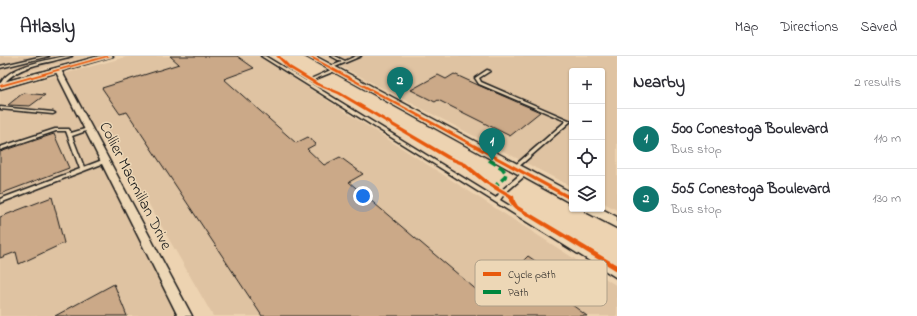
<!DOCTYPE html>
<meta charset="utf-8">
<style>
body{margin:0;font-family:"Indie Flower",sans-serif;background:#f7f7f7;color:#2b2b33}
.controls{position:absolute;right:12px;top:12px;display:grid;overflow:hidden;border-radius:4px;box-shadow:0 1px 3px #0004}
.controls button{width:36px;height:36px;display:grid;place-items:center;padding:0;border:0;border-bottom:1px solid #e1e1e2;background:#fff;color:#2b2b33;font:20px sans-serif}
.you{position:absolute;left:363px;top:140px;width:14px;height:14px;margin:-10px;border:3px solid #fff;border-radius:50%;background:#1a73e8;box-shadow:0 0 0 6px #1a73e833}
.badge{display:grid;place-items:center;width:26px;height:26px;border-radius:50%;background:#0f766e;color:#fff;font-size:13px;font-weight:700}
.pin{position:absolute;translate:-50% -33px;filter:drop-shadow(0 1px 2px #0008)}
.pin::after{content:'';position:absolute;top:21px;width:14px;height:12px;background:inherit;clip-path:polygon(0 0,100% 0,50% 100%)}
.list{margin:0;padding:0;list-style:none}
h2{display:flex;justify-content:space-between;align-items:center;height:52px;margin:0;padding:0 16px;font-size:17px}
h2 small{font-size:13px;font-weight:400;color:#7c7c81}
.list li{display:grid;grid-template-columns:26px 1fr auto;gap:12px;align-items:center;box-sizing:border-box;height:60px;padding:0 16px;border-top:1px solid #e1e1e2}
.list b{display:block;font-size:15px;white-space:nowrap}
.list p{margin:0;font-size:13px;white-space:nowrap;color:#7c7c81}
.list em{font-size:13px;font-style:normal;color:#7c7c81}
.icon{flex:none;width:22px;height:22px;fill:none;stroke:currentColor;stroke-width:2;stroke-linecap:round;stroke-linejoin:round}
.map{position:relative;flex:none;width:617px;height:260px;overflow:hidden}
header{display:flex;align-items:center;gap:24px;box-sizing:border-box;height:56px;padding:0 20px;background:#fff;border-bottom:1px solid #e1e1e2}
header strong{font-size:19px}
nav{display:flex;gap:22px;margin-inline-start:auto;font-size:14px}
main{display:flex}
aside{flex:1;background:#fff}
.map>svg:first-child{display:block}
.built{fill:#dfc3a2}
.building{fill:#cba988;stroke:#1c1c1c}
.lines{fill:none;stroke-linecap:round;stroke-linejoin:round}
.service-casing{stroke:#1c1c1c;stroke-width:3}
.minor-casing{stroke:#1c1c1c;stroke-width:3}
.tertiary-casing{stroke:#1c1c1c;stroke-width:3}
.service{fill:#edd7b6;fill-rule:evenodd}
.minor{fill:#edd7b6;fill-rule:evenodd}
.tertiary{fill:#edd7b6;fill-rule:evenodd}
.quiet{stroke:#00873e;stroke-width:3.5;stroke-dasharray:8 3.5;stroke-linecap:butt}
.cycleway-casing{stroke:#edd7b6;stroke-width:3}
.cycleway{fill:#e8590c;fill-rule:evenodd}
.labels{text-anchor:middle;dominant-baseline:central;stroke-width:3;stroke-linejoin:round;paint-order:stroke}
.street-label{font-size:16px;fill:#1c1c1c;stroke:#edd7b6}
.key{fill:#edd7b6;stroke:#ae9f88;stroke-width:1}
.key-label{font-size:11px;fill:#1c1c1c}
</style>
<header>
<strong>Atlasly</strong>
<nav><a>Map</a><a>Directions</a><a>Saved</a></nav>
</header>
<main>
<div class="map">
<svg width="617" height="260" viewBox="0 0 617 260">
<rect width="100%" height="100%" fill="#edd3b1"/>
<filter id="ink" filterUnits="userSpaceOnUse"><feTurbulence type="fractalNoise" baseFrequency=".025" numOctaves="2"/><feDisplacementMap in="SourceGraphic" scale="8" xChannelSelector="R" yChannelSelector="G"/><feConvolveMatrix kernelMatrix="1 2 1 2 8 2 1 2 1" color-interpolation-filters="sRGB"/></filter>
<g filter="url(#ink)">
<!-- built -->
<g class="built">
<polygon points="0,0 90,0 0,23"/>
<polygon points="130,0 258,0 617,230 617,260 213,260 104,70 84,76 185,260 0,260 0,35"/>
<polygon points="321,0 617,0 617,154 602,146 602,15 572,15 572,131"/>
</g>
<!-- building -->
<g class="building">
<polygon points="170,0 237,0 254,12 224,23 296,87 308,81 316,88 307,93 324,109 340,101 363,118 349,126 486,242 528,200 574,232 563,242 587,260 262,260 127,56 120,58 102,32 179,8"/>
<polygon points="454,18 478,29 540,56 510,80 438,44 435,46 411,34 438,19 446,23"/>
<polygon points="23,37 45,39 30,50 8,49"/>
<polygon points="54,78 69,112 0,138 0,96"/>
<polygon points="52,141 64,187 19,208 16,196 0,202 0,161"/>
<polygon points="114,228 127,260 55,260"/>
</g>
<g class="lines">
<!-- service casing -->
<g class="service-casing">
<g id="service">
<polygon points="43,0 49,0 0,12 0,10"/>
<path d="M66 0H72C66 2 59 3 53 5 34 9 14 13 2 30H0C4 10 49 4 66 0Z"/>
<polygon points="261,0 265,0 306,25 333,13 335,13 335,15 308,26 496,142 501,135 523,116 527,116 527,118 505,137 500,144 617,216 617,222"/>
<polygon points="331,0 335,0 345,5 356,0 361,0 330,13 328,12 329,11 342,6"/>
<polygon points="487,14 490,15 479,22 481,26 571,65 516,113 514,114 512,112 566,65 479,28 475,22"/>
<polygon points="0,51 53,56 55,57 53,58 0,53"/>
<polygon points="88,72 89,72 89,74 72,80 84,111 105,103 107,104 107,106 0,147 0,143 80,113 66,75 56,75 0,94 0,91 55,73 69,73 71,77"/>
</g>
</g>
<!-- minor casing -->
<g class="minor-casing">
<polygon id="minor" points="56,13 61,14 192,260 178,260 55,14"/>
</g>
<!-- tertiary casing -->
<g class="tertiary-casing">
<g id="tertiary">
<polygon points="100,0 113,0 0,33 0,27"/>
<polygon points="305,0 315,0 572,137 572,148"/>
<polygon points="585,153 602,153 617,161 617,172 586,156"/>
</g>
</g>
<!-- service -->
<use href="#service" class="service"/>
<!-- minor -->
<use href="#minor" class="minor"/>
<!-- tertiary -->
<use href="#tertiary" class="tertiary"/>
<!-- quiet -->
<polyline class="quiet" points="489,104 502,112 506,117 505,121 494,131"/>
<!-- cycleway casing -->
<g class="cycleway-casing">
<g id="cycleway">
<polygon points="105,0 111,0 0,31 0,29"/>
<polygon points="276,0 280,0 290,10 318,27 340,36 451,101 466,107 488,125 514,140 515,145 518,150 617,209 617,215 514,152 509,145 509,142 484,127 462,109 447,103 338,38 316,29 288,12"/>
<polygon points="307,0 311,0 572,141 572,145"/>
</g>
</g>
<!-- cycleway -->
<use href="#cycleway" class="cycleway"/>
</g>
</g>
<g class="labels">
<!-- street labels -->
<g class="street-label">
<text transform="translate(135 130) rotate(63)">Collier Macmillan Drive</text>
</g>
</g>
<!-- legend -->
<rect x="475" y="204" width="132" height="46" rx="6" class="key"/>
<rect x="483" y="216" width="18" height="4" fill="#e8590c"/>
<rect x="483" y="234" width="18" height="4" fill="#00873e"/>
<g class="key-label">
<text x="508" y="222">Cycle path</text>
<text x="508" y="240">Path</text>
</g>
</svg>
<div class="controls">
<button>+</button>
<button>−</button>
<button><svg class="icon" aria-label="locate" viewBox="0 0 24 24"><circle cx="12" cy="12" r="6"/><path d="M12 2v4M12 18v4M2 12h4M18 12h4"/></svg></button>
<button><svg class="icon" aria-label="layers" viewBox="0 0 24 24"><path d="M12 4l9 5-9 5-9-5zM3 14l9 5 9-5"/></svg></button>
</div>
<div class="you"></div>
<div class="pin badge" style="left:492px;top:105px">1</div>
<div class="pin badge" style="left:400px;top:44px">2</div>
</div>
<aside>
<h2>Nearby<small>2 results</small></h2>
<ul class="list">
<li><span class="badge">1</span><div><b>500 Conestoga Boulevard</b><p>Bus stop</p></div><em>110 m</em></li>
<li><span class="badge">2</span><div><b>505 Conestoga Boulevard</b><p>Bus stop</p></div><em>130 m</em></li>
</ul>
</aside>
</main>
